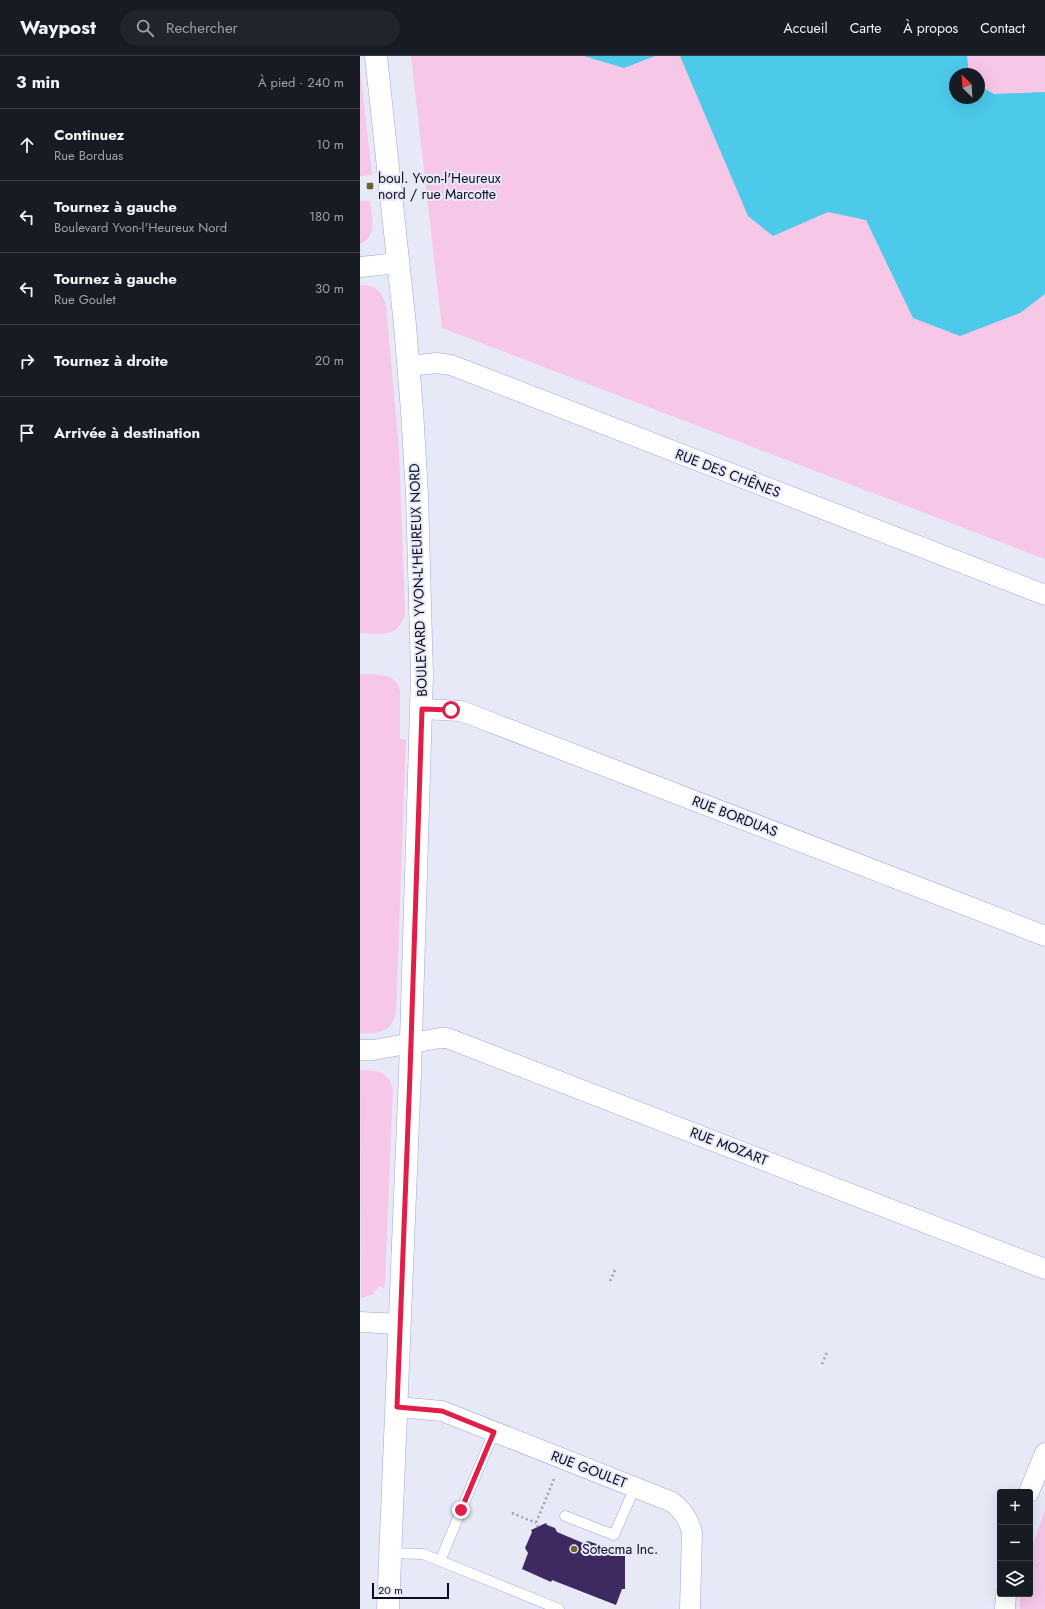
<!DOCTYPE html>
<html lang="fr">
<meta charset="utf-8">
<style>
body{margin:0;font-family:Jost,sans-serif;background:#20242c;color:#f1f3f6}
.controls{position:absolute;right:12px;bottom:12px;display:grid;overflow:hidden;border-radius:4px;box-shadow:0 4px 16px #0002}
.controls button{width:36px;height:36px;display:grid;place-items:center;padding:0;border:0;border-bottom:1px solid #363941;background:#171b24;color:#f1f3f6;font:20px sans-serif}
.compass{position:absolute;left:589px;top:12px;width:36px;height:36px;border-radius:50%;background:#171b24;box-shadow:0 4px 16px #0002;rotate:335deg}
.scale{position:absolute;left:12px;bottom:10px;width:77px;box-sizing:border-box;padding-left:4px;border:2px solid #0a0a21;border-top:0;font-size:11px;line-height:14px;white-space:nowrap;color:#0a0a21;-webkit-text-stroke:3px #e7e9f7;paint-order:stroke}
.stop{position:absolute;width:12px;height:12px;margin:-9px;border:3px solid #e11d48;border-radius:50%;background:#fff}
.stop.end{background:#e11d48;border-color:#fff;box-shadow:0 1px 4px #0008}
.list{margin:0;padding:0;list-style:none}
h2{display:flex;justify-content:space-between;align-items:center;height:52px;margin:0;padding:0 16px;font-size:17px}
h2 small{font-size:13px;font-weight:400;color:#9ea1a6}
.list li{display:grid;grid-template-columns:26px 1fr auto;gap:12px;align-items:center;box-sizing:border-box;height:72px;padding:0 16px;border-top:1px solid #363941}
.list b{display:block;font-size:15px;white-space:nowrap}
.list p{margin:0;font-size:13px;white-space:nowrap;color:#9ea1a6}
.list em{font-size:13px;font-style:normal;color:#9ea1a6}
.icon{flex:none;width:22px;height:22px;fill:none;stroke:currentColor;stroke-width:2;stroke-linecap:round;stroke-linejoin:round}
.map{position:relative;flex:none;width:685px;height:1553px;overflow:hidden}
header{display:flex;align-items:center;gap:24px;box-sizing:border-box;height:56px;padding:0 20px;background:#171b24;border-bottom:1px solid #363941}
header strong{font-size:19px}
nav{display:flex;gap:22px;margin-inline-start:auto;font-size:14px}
.search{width:280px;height:36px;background:#20242c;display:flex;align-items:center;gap:10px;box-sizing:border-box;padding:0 14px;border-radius:22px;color:#9ea1a6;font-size:15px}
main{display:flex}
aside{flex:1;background:#171b24}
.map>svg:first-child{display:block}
.green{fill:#f7c7e7;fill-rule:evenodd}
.water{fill:#4dc9ea}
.building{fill:#3e2a60}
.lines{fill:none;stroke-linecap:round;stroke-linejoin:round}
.service-casing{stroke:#9da5e5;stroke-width:11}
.minor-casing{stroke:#9da5e5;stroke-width:21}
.tertiary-casing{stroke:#9da5e5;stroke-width:23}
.path{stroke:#9ea0b1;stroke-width:2.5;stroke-dasharray:2 3;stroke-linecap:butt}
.service{stroke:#fff;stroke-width:10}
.minor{stroke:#fff;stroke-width:20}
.tertiary{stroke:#fff;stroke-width:22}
.route{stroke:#e11d48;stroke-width:5}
.poi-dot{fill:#6c622f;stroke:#e7e9f7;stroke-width:1.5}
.labels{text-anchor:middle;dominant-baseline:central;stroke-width:4;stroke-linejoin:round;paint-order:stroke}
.poi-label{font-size:14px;fill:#0a0a21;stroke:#e7e9f7;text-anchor:start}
.street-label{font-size:14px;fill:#0a0a21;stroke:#e7e9f7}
</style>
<header>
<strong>Waypost</strong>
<div class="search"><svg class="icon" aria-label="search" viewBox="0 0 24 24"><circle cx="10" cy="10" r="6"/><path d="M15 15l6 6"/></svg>Rechercher</div>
<nav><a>Accueil</a><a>Carte</a><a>À propos</a><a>Contact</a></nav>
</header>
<main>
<aside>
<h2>3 min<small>À pied · 240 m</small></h2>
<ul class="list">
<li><svg class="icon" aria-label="ahead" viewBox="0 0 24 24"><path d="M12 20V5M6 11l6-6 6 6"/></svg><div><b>Continuez</b><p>Rue Borduas</p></div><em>10 m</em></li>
<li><svg class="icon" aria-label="left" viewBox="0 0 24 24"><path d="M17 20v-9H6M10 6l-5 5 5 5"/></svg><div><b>Tournez à gauche</b><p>Boulevard Yvon-l'Heureux Nord</p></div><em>180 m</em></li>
<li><svg class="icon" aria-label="left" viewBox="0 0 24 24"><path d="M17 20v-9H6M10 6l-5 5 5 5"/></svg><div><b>Tournez à gauche</b><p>Rue Goulet</p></div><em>30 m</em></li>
<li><svg class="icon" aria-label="right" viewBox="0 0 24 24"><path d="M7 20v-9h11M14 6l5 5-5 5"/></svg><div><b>Tournez à droite</b></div><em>20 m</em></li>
<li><svg class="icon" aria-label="arrive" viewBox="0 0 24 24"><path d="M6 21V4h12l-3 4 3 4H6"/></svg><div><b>Arrivée à destination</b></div></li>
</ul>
</aside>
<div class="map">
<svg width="685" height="1553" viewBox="0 0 685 1553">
<rect width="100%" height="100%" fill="#e7e9f7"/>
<!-- green -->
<g class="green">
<path d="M51 0H685V503L82 272ZM595 18H619V42H595Z"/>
<polygon points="0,12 12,119 0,120"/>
<path d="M0 145H10C12 159 18 181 0 188Z"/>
<path d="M0 229C14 228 23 236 26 249L39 394 45 558C39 582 19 578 0 577Z"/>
<path d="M0 618C15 619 37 616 40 635V683L46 684 36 957C31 977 17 978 0 977Z"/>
<path d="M0 1014C17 1015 29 1014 33 1034L25 1224 24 1232 19 1230 12 1239 1 1242Z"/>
<polygon points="685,1454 685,1553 660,1553 660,1538 670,1538 670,1490 672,1491"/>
</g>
<!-- water -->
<g class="water">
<polygon points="224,0 295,0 264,12"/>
<polygon points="320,0 607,0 609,18 595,18 595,42 619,42 619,30 634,38 685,36 685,238 660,257 600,280 553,262 506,164 468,156 413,180 388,160"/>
</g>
<!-- building -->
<polygon class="building" points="186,1467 187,1469 195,1472 197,1476 223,1487 228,1485 265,1498 265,1533 262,1533 256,1549 192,1524 191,1526 162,1513 168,1497 165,1492 172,1476 171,1474"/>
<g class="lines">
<!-- service casing -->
<g class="service-casing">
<g id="service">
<polyline points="205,1460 254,1479 275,1431"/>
<polyline points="31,1497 63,1498 199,1553"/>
<polyline points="80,1505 134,1376"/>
</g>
</g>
<!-- minor casing -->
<g class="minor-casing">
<g id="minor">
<polyline points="0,211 38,207"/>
<polyline points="49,310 77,307 91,309 685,539"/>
<polyline points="62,653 101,655 112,659 685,880"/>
<polyline points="0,994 13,994 80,982 87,982 685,1213"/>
<polyline points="0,1266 39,1268"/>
<path d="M37 1351 82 1355 312 1446C323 1454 329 1463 332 1477L330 1553"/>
<polyline points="669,1436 685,1397"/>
<polyline points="645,1553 646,1538"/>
</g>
</g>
<!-- tertiary casing -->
<g class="tertiary-casing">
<polyline id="tertiary" points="16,0 45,269 52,355 57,438 62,619 50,1017 28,1553"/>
</g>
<!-- path -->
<g class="path">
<polyline points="250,1225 256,1212"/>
<polyline points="462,1308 467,1296"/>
<polyline points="152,1457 176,1467"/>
<polyline points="178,1471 176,1467 194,1423"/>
</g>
<!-- service -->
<use href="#service" class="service"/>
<!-- minor -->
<use href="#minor" class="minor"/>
<!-- tertiary -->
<use href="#tertiary" class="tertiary"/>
</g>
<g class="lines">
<!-- route -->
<polyline class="route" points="91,654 62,653 50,1017 37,1351 82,1355 134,1376 101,1454"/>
</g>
<!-- markers -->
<g class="poi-dot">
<rect x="6" y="126" width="8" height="8" rx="2"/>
<circle cx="214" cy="1493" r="4"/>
</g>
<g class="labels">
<!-- poi labels -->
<g class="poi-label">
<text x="18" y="122">boul. Yvon-l'Heureux<tspan x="18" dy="16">nord / rue Marcotte</tspan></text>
<text x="222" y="1493">Sotecma Inc.</text>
</g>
<!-- street labels -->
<g class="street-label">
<text transform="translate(368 417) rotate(21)">RUE DES CHÊNES</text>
<text transform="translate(58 524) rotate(-92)">BOULEVARD YVON-L'HEUREUX NORD</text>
<text transform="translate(375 760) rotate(21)">RUE BORDUAS</text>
<text transform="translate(369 1090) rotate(21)">RUE MOZART</text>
<text transform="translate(229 1413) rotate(21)">RUE GOULET</text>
</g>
</g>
</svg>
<div class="controls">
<button>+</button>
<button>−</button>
<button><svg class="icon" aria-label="layers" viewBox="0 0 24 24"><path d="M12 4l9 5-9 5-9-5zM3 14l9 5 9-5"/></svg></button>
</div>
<svg class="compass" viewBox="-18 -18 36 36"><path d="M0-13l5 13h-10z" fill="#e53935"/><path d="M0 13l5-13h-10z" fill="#9ea1a6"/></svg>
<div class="scale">20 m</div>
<div class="stop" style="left:91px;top:654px"></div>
<div class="stop end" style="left:101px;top:1454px"></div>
</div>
</main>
